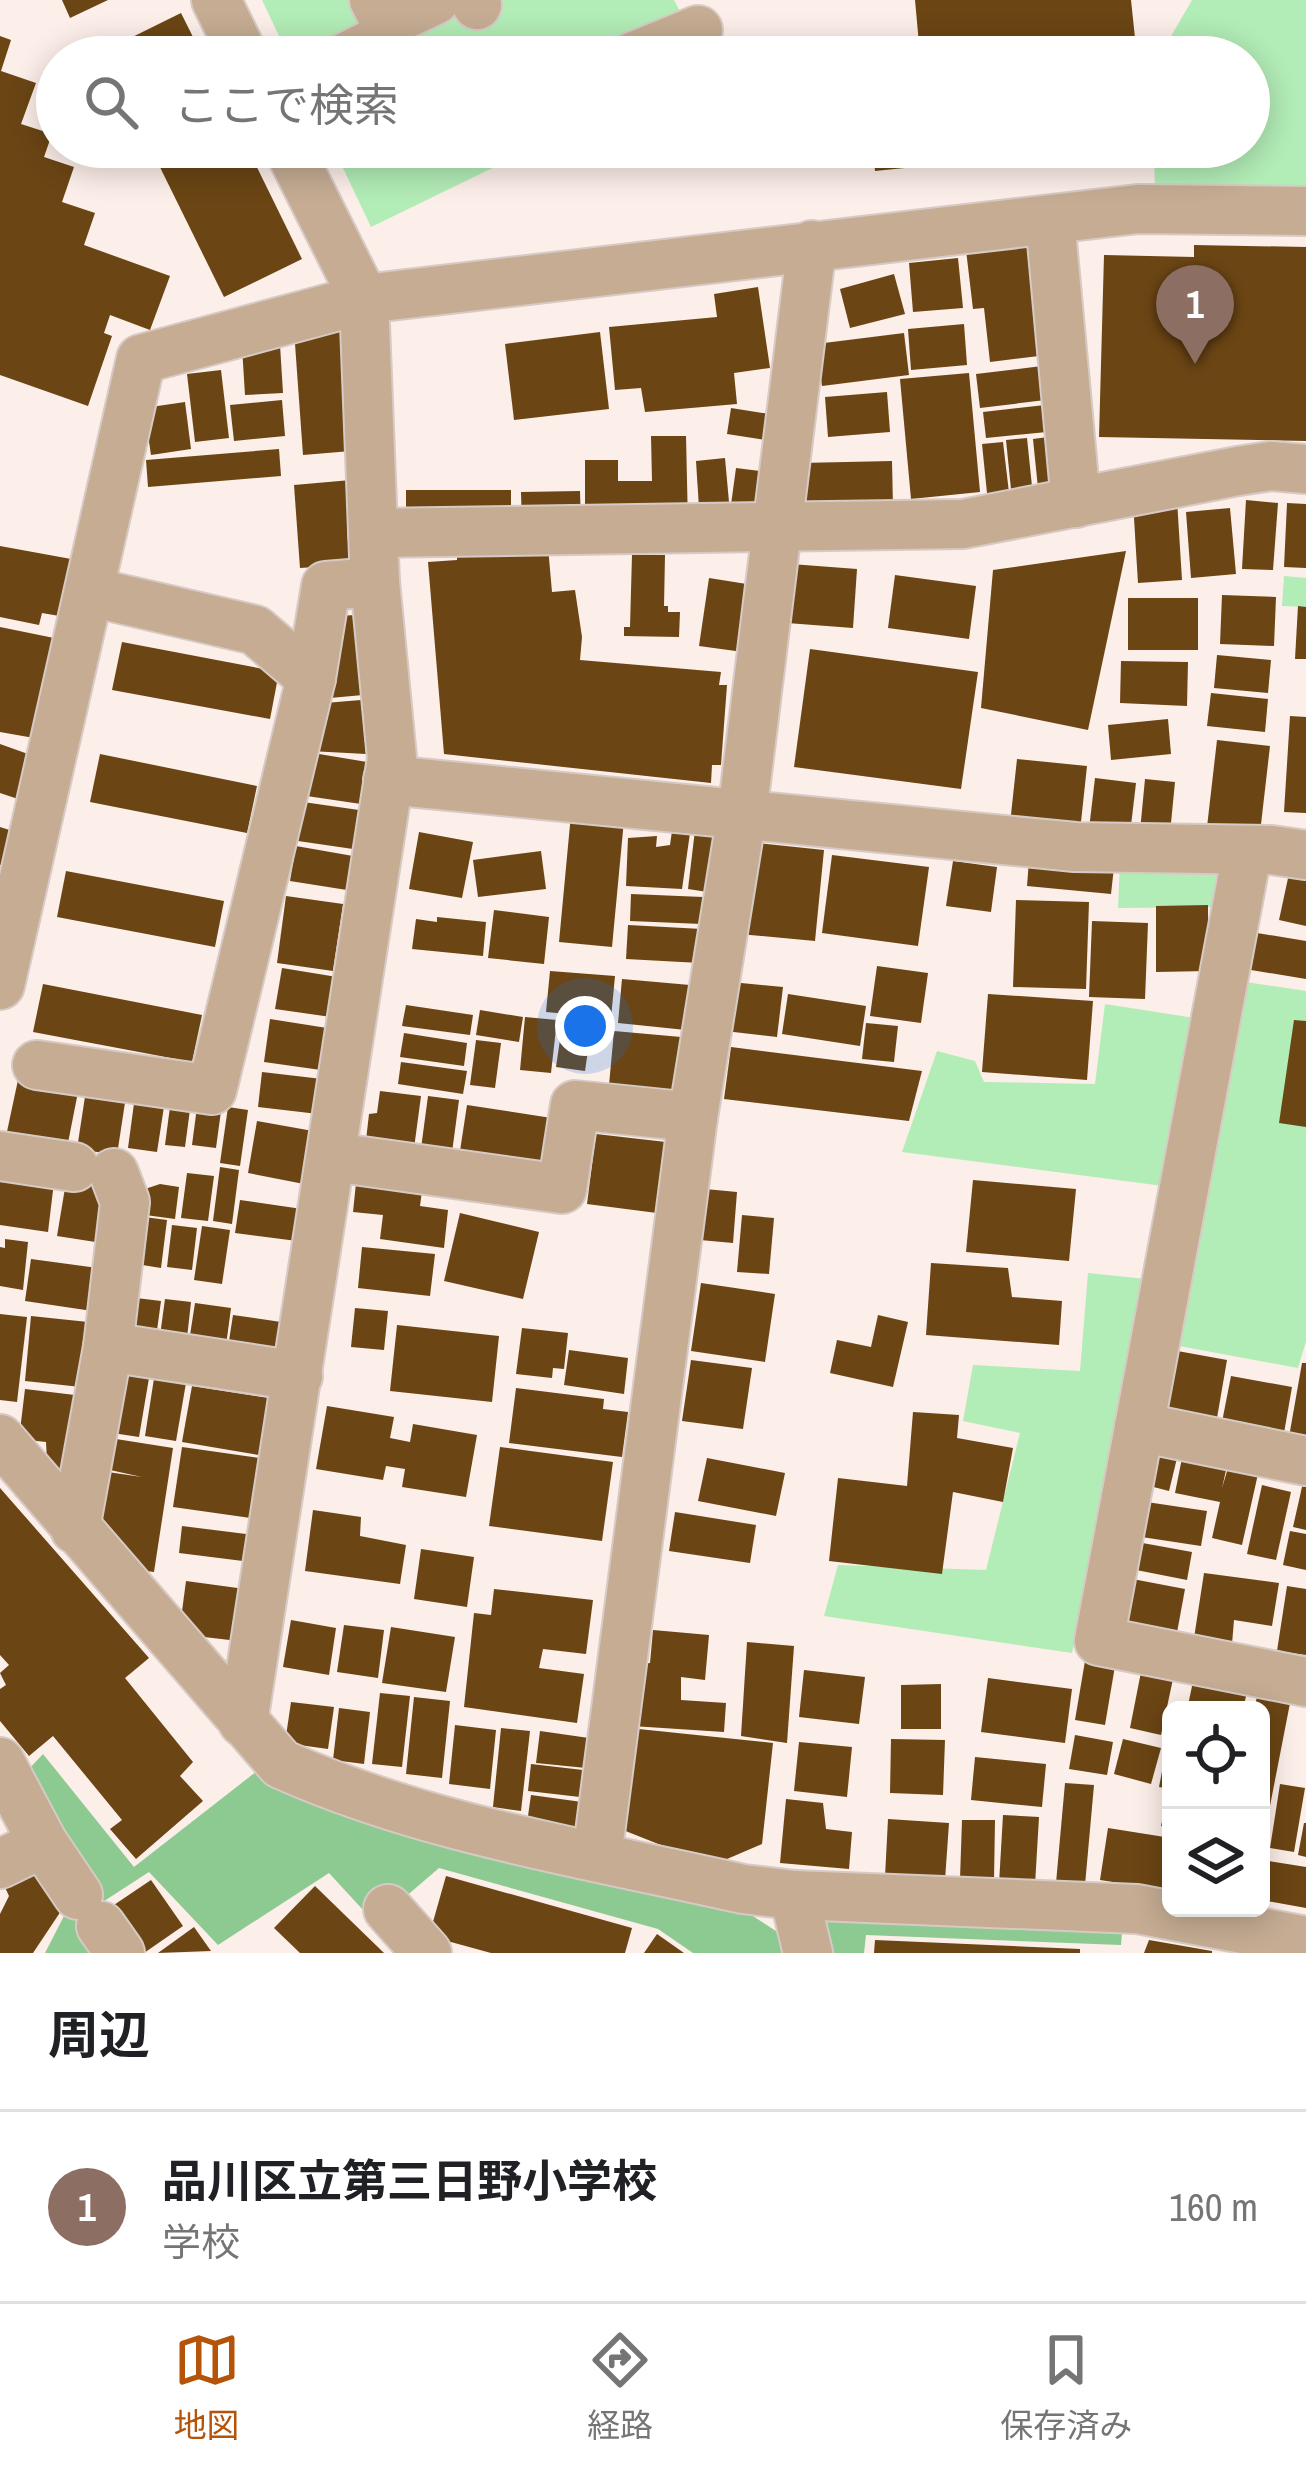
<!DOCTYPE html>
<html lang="ja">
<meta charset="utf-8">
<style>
body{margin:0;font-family:"Archivo Narrow","Noto Sans JP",sans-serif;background:#f2f2f2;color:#202124}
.controls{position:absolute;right:36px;bottom:36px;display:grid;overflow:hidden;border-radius:18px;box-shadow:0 6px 30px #0003}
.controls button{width:108px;height:108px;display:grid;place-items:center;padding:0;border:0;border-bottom:3px solid #e0e0e0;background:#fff;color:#202124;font:60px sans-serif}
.you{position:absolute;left:585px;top:1026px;width:42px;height:42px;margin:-30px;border:9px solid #fff;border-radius:50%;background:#1a73e8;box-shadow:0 0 0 18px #1a73e833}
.badge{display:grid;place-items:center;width:78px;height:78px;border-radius:50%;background:#b45309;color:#fff;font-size:39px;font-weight:700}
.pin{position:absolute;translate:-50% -99px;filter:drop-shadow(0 3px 6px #0008)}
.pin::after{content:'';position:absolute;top:63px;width:42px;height:36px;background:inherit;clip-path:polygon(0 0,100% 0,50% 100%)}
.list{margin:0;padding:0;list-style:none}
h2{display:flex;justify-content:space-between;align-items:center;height:156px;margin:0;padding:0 48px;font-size:51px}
h2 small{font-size:39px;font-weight:400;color:#757577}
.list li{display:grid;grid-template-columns:78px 1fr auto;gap:36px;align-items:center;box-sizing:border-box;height:192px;padding:0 48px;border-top:3px solid #e0e0e0}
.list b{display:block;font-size:45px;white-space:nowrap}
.list p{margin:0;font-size:39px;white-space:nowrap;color:#757577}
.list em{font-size:39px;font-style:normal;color:#757577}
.icon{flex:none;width:66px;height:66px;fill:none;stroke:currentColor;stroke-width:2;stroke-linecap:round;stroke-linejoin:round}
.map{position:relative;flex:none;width:1306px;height:1953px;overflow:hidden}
.search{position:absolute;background:#fff;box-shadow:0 6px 30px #0003;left:36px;right:36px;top:36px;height:132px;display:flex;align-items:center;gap:30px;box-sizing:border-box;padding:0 42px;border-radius:66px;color:#757577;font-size:45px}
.sheet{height:348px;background:#fff}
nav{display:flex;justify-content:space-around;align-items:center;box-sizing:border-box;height:168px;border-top:3px solid #e0e0e0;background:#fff;font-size:33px;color:#757577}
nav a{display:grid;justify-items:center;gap:6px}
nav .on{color:#b45309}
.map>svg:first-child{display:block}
.green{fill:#b2ecb6}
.forest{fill:#8dca92}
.building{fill:#6b4514}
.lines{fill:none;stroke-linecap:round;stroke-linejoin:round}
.minor-casing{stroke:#d7cac4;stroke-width:52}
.minor{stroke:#c5ac93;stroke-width:48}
</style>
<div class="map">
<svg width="1306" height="1953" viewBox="0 0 1306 1953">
<rect width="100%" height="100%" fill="#fceee8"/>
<!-- green -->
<g class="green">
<polygon points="262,0 674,0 704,57 289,57"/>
<polygon points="1192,0 1306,0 1306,197 1155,194 1154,147 1249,147 1249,57 1159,57"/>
<polygon points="333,147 536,147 371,227"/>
<polygon points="1284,576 1306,578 1306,607 1282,606"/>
<polygon points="1120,863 1229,865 1222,907 1118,908"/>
<polygon points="1246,982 1306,991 1306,1341 1298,1368 1174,1345"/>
<polygon points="1105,1004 1207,1020 1171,1187 902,1152 937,1051 975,1061 984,1082 1095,1084"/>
<polygon points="1088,1273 1156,1280 1072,1653 824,1616 838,1565 986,1570 1020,1433 963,1421 973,1365 1080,1371"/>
</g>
<!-- forest -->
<g class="forest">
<polygon points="43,1754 134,1867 266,1764 733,1903 776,1931 783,1953 693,1953 658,1929 439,1868 375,1923 329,1873 218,1945 149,1872 98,1905 26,1772"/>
<polygon points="74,1910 103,1953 45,1953 66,1912"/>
<polygon points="806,1912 1123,1921 1121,1945 866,1935 864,1953 816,1953"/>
</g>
<!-- building -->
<g class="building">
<polygon points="62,0 108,0 70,18"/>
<polygon points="915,0 1131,0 1137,57 865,57 865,49 919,44"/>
<polygon points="181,13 203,57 106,57 104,51"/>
<polygon points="0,36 11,40 1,71 36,83 21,124 52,134 44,157 74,167 62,202 95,213 84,245 170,276 150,330 110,315 104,333 112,336 88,406 0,375"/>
<polygon points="150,147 247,147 302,259 224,297"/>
<polygon points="873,147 1081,147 1081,150 875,171"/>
<polygon points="1039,242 1045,301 1032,302 1039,356 990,362 984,308 973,309 966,250"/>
<polygon points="1194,245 1306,247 1306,441 1099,437 1104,255 1194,257"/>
<polygon points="958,258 963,308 913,312 909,263"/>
<polygon points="894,274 905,314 850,328 840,289"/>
<polygon points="758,287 770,368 734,373 737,404 645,412 641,388 615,390 609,327 717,317 714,294"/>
<polygon points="964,324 967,365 911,370 908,329"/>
<polygon points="342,327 351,451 303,455 294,330"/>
<polygon points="600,332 609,409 514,420 505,344"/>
<polygon points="904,333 909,375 822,386 816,344"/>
<polygon points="280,345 283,393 245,395 242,347"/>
<polygon points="1050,365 1054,399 980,408 976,374"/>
<polygon points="221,370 229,438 195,442 187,374"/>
<polygon points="969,373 980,492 911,499 900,379"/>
<polygon points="887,392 890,432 828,437 825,397"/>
<polygon points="282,400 285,436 234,441 230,405"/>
<polygon points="185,402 191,449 151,455 144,408"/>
<polygon points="1045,405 1047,432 986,438 983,412"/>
<polygon points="731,408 776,415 773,441 727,434"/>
<polygon points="651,436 686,436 688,525 585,510 585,460 618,460 618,481 652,481"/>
<polygon points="1055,436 1061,495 1039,498 1033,439"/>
<polygon points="1027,438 1033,496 1012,499 1006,440"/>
<polygon points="1003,442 1010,501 988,503 982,444"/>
<polygon points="279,449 281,476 148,487 146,460"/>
<polygon points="725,458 730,513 699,508 696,461"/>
<polygon points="892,461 893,507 801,510 800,463"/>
<polygon points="736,468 768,472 763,516 730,512"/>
<polygon points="351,480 358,564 300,568 294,485"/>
<rect x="406" y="490" width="105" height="32"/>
<polygon points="580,491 581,525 522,526 521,492"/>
<polygon points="1177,500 1182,580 1138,583 1133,502"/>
<polygon points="1246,500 1278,503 1273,570 1242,569"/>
<polygon points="1287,503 1306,504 1306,568 1284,567"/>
<polygon points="1230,508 1236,574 1191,578 1186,512"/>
<polygon points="0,546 82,561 71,618 42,613 39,625 0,617"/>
<polygon points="548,547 552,592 575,590 582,637 580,660 721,672 719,685 727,685 721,765 712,765 711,783 444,754 428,562 457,560 457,553"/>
<polygon points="1126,551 1088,730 981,708 993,570"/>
<polygon points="632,555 665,555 664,606 668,606 668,612 680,612 679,637 624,636 624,627 630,627"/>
<polygon points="791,564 857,569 853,628 787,623"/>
<polygon points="895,575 976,586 969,639 888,628"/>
<polygon points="709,578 753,585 743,652 699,646"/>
<polygon points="1222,595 1276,597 1274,646 1220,644"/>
<rect x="1128" y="598" width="70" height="52"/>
<polygon points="1298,606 1306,607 1306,659 1295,659"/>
<polygon points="358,615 363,695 319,699 332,616"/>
<polygon points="0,627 54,638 34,738 0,732"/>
<polygon points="122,642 279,672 270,719 112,690"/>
<polygon points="810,649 978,672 961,789 794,767"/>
<polygon points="1217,655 1271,660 1268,693 1214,688"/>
<polygon points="1121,661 1188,662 1187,706 1120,703"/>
<polygon points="1211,693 1268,699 1265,732 1207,726"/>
<polygon points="361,700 366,754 310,751 313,704"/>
<polygon points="1290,716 1306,717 1306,813 1284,812"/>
<polygon points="1168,719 1171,754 1111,760 1108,725"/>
<polygon points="1217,740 1270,746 1260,833 1207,827"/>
<polygon points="0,744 42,759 27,802 0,793"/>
<polygon points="307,752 367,762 361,804 300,795"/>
<polygon points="100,754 257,786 247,833 90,802"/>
<polygon points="1017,759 1087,766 1080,831 1010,824"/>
<polygon points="1095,778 1136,783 1130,834 1089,829"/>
<polygon points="1145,779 1175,782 1170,833 1140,831"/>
<polygon points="303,802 359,810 353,849 298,841"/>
<polygon points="571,814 624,820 612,947 559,942"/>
<polygon points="673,824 691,826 682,889 626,886 628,838 657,836 656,847 670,845"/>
<polygon points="0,827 19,833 8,867 0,865"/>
<polygon points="695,830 722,833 714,893 688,889"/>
<polygon points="419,832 473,842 462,898 409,889"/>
<polygon points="748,842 824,850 815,941 739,934"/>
<polygon points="296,846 353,856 347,890 290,881"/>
<polygon points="541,851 546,889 478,897 473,860"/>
<polygon points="832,855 929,867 918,946 822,933"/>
<polygon points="1029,860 1114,867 1111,894 1027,886"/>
<polygon points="953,861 997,867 991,912 946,906"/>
<polygon points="1290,869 1306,872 1306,926 1279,920"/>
<polygon points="66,871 224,901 215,947 57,917"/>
<polygon points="631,894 703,897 702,924 630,921"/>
<polygon points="286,896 343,904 333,971 277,963"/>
<polygon points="1016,900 1089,902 1086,989 1013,987"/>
<polygon points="1208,905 1208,971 1156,972 1156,906"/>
<polygon points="494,910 549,917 544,964 488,958"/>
<polygon points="437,917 486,922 483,956 412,949 416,919 437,922"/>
<polygon points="1092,921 1148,923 1145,999 1089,997"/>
<polygon points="628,925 702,929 700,963 626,959"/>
<polygon points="1245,931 1306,941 1306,979 1239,968"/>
<polygon points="877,966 928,973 921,1023 870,1016"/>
<polygon points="282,968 337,977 331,1017 275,1009"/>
<polygon points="550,971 615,976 611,1018 546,1012"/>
<polygon points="622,979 690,985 686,1030 618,1023"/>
<polygon points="731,982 783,987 777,1037 725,1031"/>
<polygon points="43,984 202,1015 192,1062 33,1032"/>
<polygon points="788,994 866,1006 860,1046 782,1034"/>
<polygon points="988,994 1093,1001 1087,1080 982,1072"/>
<polygon points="406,1005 473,1015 470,1035 402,1026"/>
<polygon points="480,1010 523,1017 519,1042 476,1035"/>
<polygon points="525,1017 557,1020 551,1073 520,1070"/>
<polygon points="270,1019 327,1028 321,1070 264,1062"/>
<polygon points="563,1019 592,1023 585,1071 556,1067"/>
<polygon points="1294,1020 1306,1021 1306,1127 1279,1123"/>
<polygon points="866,1023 898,1026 894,1062 862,1059"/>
<polygon points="614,1031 681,1037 675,1102 608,1096"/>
<polygon points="404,1033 467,1043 464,1066 400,1057"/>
<polygon points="476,1040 501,1043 495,1088 470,1085"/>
<polygon points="731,1047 922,1071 909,1121 724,1099"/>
<polygon points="401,1062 467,1071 463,1094 398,1084"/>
<polygon points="262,1072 322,1079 318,1114 258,1107"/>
<polygon points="18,1080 78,1092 66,1153 5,1141"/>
<polygon points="86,1090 126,1096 117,1155 77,1149"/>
<polygon points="380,1091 421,1096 413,1156 365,1149 369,1114 377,1113"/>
<polygon points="135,1096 165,1100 157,1152 128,1148"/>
<polygon points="428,1096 459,1100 451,1160 420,1156"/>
<polygon points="171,1099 191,1102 185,1147 165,1145"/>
<polygon points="467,1105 558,1119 549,1178 458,1164"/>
<polygon points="197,1107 221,1111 216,1148 192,1145"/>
<polygon points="228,1107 248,1110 240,1166 220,1163"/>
<polygon points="257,1121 313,1131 304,1184 248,1173"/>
<polygon points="596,1134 666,1142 657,1213 587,1204"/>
<polygon points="220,1167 239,1170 232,1224 213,1221"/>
<polygon points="187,1173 214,1176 208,1221 181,1218"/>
<polygon points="0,1175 54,1182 48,1232 0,1225"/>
<polygon points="973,1180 1076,1189 1069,1261 966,1252"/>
<polygon points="66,1182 110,1189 102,1243 57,1236"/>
<polygon points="356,1183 422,1191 420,1206 448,1210 444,1248 380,1239 383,1215 353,1212"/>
<polygon points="160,1184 179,1187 175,1219 138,1214 139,1191"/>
<polygon points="705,1189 737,1192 733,1243 700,1240"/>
<polygon points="240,1200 302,1209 297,1241 235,1233"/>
<polygon points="460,1213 539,1232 523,1299 444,1281"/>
<polygon points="742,1215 774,1218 769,1274 737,1272"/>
<polygon points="137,1216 167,1220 161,1268 130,1263"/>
<polygon points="172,1225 197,1228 192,1270 167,1267"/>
<polygon points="202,1226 230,1230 222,1284 194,1280"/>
<polygon points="5,1239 28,1242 23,1290 0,1286 0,1247 5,1248"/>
<polygon points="362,1247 435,1254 430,1296 358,1288"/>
<polygon points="31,1259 105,1269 99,1312 25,1301"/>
<polygon points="931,1263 1008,1268 1012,1297 1062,1301 1059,1345 926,1335"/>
<polygon points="701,1283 775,1294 765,1362 691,1351"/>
<polygon points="128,1297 161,1301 155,1345 122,1341"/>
<polygon points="165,1299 191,1302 186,1347 159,1343"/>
<polygon points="195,1303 231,1308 225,1353 188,1348"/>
<polygon points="355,1308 388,1311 384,1350 351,1347"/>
<polygon points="0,1314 27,1317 17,1402 0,1400"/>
<polygon points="233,1315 288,1323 281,1368 226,1360"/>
<polygon points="878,1315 908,1322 893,1387 830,1373 837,1340 871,1347"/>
<polygon points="31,1316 88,1322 81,1387 25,1381"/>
<polygon points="397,1325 499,1336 492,1402 390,1391"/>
<polygon points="522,1328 568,1333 564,1369 553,1368 552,1378 516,1374"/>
<polygon points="569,1350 628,1358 624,1394 564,1385"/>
<polygon points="1172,1350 1227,1360 1217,1418 1162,1409"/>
<polygon points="691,1360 752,1368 743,1429 682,1421"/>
<polygon points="1302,1363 1306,1363 1306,1440 1289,1437"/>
<polygon points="127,1369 150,1372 139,1437 106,1432"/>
<polygon points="155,1372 187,1377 176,1441 145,1436"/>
<polygon points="1231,1376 1292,1387 1284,1433 1222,1422"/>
<polygon points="192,1386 275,1399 265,1456 182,1442"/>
<polygon points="516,1388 604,1399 603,1409 628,1412 622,1457 509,1443"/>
<polygon points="25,1389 83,1396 77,1446 64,1444 69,1457 63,1488 47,1462 46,1442 19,1439"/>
<polygon points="327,1406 394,1417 390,1438 410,1442 413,1424 477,1435 466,1497 402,1487 405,1469 386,1466 383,1480 316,1469"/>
<polygon points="913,1412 959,1415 957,1438 1013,1448 1003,1502 953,1492 942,1574 829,1561 838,1478 907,1486"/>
<polygon points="116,1439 173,1448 154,1572 131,1569 93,1530 101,1471 142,1477 110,1470"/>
<polygon points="1147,1443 1179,1450 1169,1491 1138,1483"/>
<polygon points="182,1447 266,1459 257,1519 173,1507"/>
<polygon points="500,1447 613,1462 602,1541 489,1526"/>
<polygon points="1184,1448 1229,1457 1222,1488 1228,1468 1258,1474 1242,1545 1212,1538 1220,1502 1175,1493"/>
<polygon points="707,1458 785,1473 776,1516 698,1501"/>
<polygon points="1304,1478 1306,1478 1306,1530 1293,1527"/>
<polygon points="1262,1485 1291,1492 1276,1560 1247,1554"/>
<polygon points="0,1488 149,1658 125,1678 193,1762 180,1776 203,1801 136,1859 110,1829 122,1820 53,1736 29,1756 0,1721 0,1689 6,1685 0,1673 9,1665 0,1655"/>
<polygon points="1140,1501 1207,1511 1201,1546 1135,1536"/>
<polygon points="313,1510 361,1517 360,1536 406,1545 400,1584 305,1571"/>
<polygon points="675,1512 756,1525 750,1563 669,1551"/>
<polygon points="182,1526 254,1535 251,1562 179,1553"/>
<polygon points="1290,1531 1306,1534 1306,1570 1283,1565"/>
<polygon points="1126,1540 1192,1552 1187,1580 1121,1567"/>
<polygon points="421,1549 474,1557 467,1607 414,1599"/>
<polygon points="1204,1573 1279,1583 1272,1626 1234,1620 1232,1644 1194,1638"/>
<polygon points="1122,1577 1185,1589 1176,1638 1113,1626"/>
<polygon points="186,1581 245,1589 238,1641 179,1634"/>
<polygon points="1287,1586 1306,1589 1306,1655 1277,1651"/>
<polygon points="494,1589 593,1600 586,1654 543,1649 539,1668 584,1674 577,1723 464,1707 474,1613 491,1615"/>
<polygon points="291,1620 336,1628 329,1675 283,1667"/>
<polygon points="344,1625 384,1630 378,1678 337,1672"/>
<polygon points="391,1627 455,1637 446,1692 382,1683"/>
<polygon points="653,1630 709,1635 705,1680 681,1677 681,1700 726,1703 724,1732 632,1726 637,1664 650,1663"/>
<polygon points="747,1642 794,1646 787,1743 741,1736"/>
<polygon points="1085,1661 1115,1666 1105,1725 1075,1720"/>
<polygon points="804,1670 865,1677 859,1724 799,1717"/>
<polygon points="1141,1672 1173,1679 1161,1735 1130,1728"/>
<polygon points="1195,1672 1249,1682 1243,1710 1187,1710"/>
<polygon points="988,1678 1072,1689 1065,1743 981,1732"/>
<polygon points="941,1684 941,1729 901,1729 901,1685"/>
<polygon points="1258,1692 1291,1698 1269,1811 1261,1810 1261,1710 1254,1710"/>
<polygon points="380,1693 410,1696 402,1767 372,1764"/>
<polygon points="414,1697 450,1701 442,1778 406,1774"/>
<polygon points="291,1702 334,1707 328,1749 285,1743"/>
<polygon points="339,1708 370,1712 364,1764 333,1760"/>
<polygon points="455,1725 496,1730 490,1789 449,1784"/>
<polygon points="501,1728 530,1731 521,1811 493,1807"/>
<polygon points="629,1728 773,1743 762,1844 727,1859 691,1857 618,1828"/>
<polygon points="540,1731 589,1738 586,1768 536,1763"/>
<polygon points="1075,1735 1113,1742 1107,1775 1069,1769"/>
<polygon points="1169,1735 1171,1736 1171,1789 1159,1787"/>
<polygon points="891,1739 945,1740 943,1795 890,1793"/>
<polygon points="1123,1739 1161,1748 1151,1784 1114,1774"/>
<polygon points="799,1742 852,1747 847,1797 794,1791"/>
<polygon points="975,1757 1046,1764 1042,1807 971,1800"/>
<polygon points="531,1764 583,1770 580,1797 528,1791"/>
<polygon points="1065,1783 1094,1785 1085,1885 1056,1883"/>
<polygon points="1280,1784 1305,1788 1294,1852 1270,1848"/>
<polygon points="1169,1791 1171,1792 1171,1828 1161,1826"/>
<polygon points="531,1795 582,1802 579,1829 527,1823"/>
<polygon points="786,1799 823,1803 826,1829 852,1832 849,1869 780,1863"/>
<polygon points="1003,1815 1039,1817 1035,1885 999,1884"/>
<polygon points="888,1819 949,1823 945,1880 885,1877"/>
<polygon points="962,1820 995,1820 994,1880 960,1879"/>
<polygon points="1304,1823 1306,1823 1306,1857 1298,1855"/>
<polygon points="1108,1828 1171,1838 1171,1891 1100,1880"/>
<polygon points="1262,1860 1306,1867 1306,1908 1261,1900"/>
<polygon points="35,1866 61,1911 33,1953 0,1953 0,1914 9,1896 3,1883"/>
<polygon points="446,1876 632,1928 625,1953 491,1953 429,1936"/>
<polygon points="151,1880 183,1926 144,1953 130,1953 102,1913"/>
<polygon points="315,1886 384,1953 300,1953 274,1928"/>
<polygon points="194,1927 211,1951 158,1953"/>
<polygon points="657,1934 684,1953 644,1953"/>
<polygon points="875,1940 1080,1949 1080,1953 874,1953"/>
<polygon points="1149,1940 1212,1951 1212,1953 1144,1953"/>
</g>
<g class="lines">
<!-- minor casing -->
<g class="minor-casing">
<g id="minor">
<polyline points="216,0 244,57"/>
<polyline points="474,0 477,5"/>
<polyline points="386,23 435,0"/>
<polyline points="346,57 376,42 386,23 374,0"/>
<polyline points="632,57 698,30"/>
<polyline points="1050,220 1076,503"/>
<polyline points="373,533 963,524 1238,471 1271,466 1306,469"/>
<polyline points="91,592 255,630 311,678"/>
<polyline points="388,780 1075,847 1271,850 1306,855"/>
<polyline points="1247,853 1099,1641 1306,1682"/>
<polyline points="0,985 141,359 364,299 1138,209 1306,211"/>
<polyline points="37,1065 212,1090 311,678 326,586 375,582"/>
<polyline points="0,1156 74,1167"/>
<polyline points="333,1157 562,1189 575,1105 693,1117"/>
<polyline points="108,1347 298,1376"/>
<polyline points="1139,1427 1306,1461"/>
<path d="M0 1439 281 1764C426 1829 589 1854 743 1889L794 1895 1137 1909 1306 1941"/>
<polyline points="75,1529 108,1347 125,1202 114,1173"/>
<polyline points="243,1722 392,758 375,582 364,299 288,147"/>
<polyline points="0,1762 43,1843 78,1895"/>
<polyline points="597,1856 693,1117 742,814 812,245"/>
<polyline points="0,1864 43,1843"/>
<polyline points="794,1895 808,1953"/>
<polyline points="388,1909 427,1953"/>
<polyline points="101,1926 120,1953"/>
</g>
</g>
<!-- minor -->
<use href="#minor" class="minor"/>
</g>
</svg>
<div class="controls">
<button><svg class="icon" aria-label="locate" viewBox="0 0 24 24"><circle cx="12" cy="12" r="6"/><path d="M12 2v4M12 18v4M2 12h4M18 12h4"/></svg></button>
<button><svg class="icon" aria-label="layers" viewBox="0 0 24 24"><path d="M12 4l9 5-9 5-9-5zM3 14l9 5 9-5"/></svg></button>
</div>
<div class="you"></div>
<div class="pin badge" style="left:1195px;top:364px;background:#8d6e63">1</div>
<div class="search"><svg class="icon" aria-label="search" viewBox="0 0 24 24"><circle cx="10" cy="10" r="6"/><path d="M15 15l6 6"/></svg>ここで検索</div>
</div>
<section class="sheet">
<h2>周辺<small></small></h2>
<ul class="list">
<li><span class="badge" style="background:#8d6e63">1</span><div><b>品川区立第三日野小学校</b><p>学校</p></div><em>160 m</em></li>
</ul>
</section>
<nav>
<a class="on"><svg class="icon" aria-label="map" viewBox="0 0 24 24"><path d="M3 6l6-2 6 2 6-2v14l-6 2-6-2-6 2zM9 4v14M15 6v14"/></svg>地図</a>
<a><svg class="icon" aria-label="directions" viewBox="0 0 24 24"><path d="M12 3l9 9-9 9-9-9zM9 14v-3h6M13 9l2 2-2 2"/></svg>経路</a>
<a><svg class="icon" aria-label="saved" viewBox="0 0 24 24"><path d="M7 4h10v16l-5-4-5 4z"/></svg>保存済み</a>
</nav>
